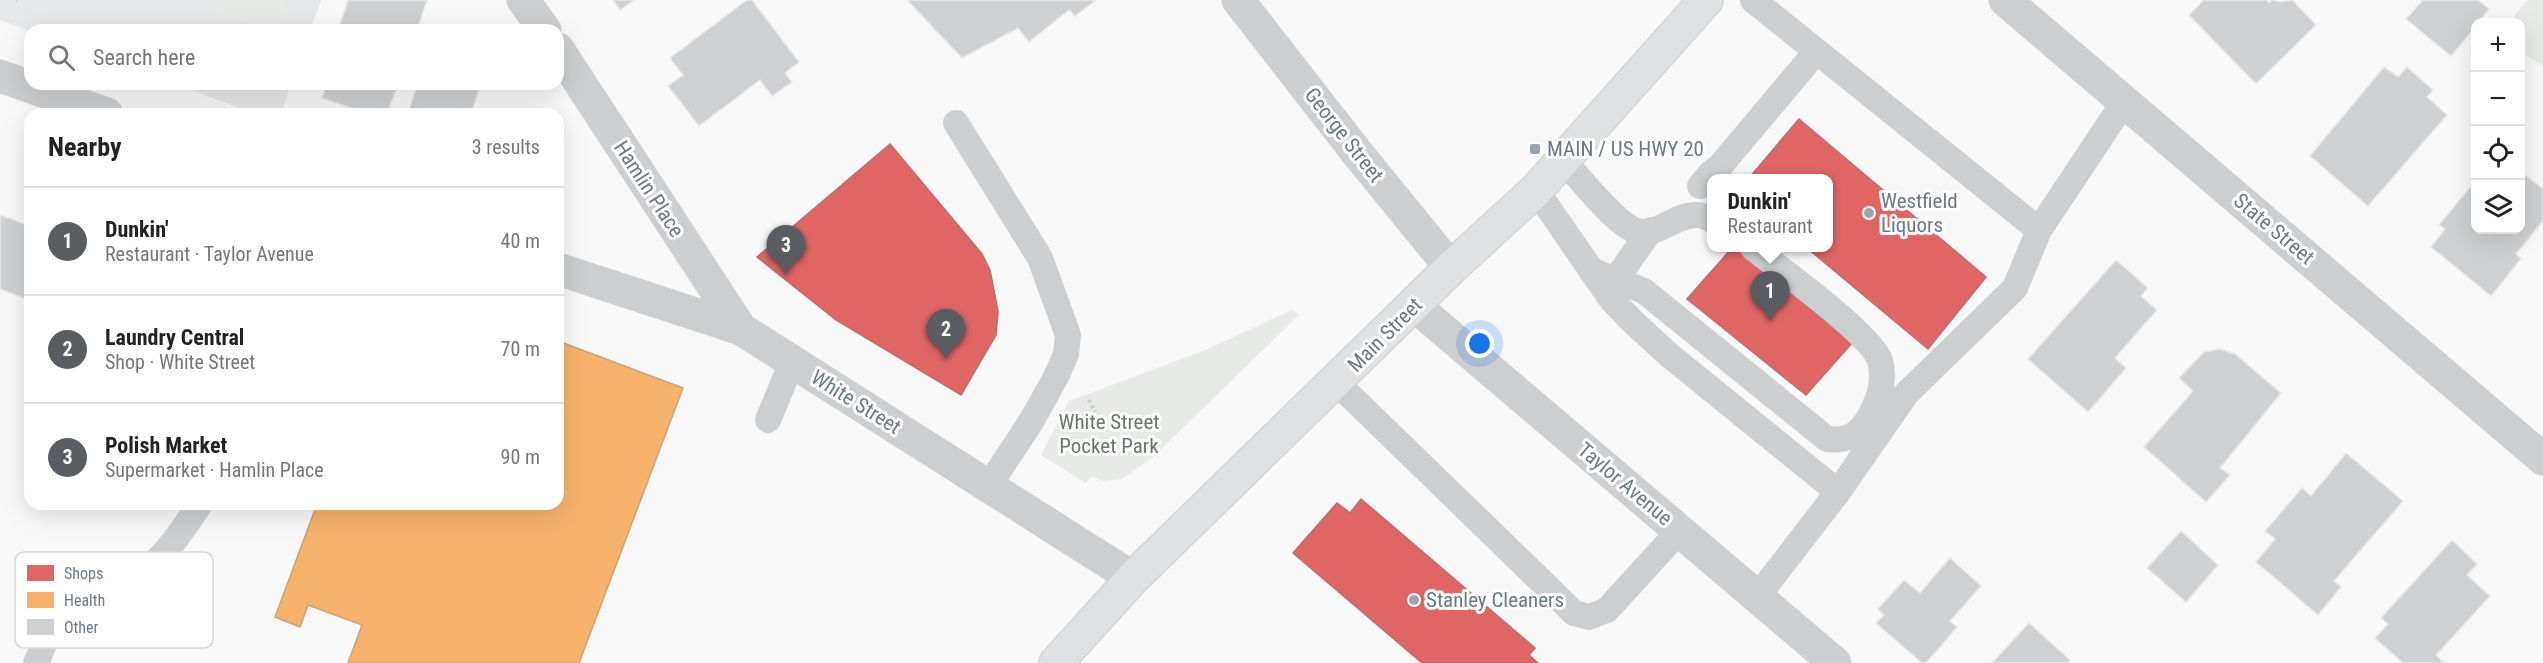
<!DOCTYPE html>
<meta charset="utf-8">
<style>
body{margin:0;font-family:"Roboto Condensed",sans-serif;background:#f2f2f2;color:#222}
.controls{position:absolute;right:18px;top:18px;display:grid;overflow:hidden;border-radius:12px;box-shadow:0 6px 24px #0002}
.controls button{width:54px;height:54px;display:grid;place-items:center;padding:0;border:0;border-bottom:2px solid #e0e0e0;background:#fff;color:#222;font:30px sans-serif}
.you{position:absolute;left:1480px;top:344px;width:21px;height:21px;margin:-15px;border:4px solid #fff;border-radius:50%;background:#1a73e8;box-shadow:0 0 0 9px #1a73e833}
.badge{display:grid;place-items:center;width:39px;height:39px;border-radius:50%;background:#595d61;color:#fff;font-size:20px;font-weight:700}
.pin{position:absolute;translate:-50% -50px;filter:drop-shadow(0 2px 3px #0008)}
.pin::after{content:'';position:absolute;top:32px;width:21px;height:18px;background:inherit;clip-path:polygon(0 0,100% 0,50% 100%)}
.popup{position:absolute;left:1707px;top:174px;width:126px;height:78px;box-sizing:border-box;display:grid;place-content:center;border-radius:12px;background:#fff;filter:drop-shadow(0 2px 4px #0005);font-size:20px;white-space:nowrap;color:#767676}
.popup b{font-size:22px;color:#222}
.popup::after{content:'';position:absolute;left:50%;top:100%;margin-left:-12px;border:12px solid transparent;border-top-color:#fff}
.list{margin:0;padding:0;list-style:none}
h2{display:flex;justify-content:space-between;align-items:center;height:78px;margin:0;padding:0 24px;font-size:26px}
h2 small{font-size:20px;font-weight:400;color:#767676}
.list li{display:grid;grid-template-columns:39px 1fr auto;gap:18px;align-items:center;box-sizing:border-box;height:108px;padding:0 24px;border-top:2px solid #e0e0e0}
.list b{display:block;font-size:22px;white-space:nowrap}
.list p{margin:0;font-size:20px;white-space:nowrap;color:#767676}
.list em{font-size:20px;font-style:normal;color:#767676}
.icon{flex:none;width:33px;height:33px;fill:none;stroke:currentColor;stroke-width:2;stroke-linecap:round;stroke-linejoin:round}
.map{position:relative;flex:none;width:2543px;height:663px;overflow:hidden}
.search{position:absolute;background:#fff;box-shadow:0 6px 24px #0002;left:24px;top:24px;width:540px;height:66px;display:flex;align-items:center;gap:15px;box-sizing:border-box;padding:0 21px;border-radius:18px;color:#767676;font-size:22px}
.panel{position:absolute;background:#fff;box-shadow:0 6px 24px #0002;left:24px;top:108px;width:540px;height:402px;border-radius:18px}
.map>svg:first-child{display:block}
.built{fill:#e7e8e9}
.green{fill:#e7eae6}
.shops{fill:#e06666;stroke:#bd6b70;stroke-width:1.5}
.health{fill:#f6b26b;stroke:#cca173;stroke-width:1.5}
.building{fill:#cfd0d2;stroke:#e8e8e8;stroke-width:1.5}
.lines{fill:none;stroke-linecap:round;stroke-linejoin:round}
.primary-casing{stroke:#d4d5d6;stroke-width:36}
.path{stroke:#cacbcc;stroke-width:4;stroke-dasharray:3 3;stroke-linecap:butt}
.service{stroke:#cdcecf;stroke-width:26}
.minor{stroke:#cdcecf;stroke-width:33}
.primary{stroke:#e0e1e2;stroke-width:33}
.poi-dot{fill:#9ca5ae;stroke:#fff;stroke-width:2}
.labels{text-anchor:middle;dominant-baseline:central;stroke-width:6;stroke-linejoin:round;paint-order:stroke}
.street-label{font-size:21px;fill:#6b7886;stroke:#fff}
.poi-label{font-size:21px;fill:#6b7886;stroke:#fff;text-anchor:start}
.park-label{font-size:21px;fill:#677965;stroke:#fff}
.key{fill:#fff;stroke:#d3d6db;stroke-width:1.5}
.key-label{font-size:16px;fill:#6b7886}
</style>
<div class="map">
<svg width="2543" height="663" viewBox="0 0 2543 663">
<rect width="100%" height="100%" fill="#f8f8f8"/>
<!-- built -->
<g class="built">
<polygon points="0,0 321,0 310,30 30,31 0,20"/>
<polygon points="174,84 291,84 281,114 256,114"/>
</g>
<!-- green -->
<g class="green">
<polygon points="213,0 288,0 276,30 261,30 211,8"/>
<polygon points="2527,0 2543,0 2543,66 2521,52 2520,22 2509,22"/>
<polygon points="1292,310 1299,315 1152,458 1122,479 1103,481 1091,476 1086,483 1041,455 1069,401 1205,350"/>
</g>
<!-- shops -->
<g class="shops">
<polygon points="1799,119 1986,277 1928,349 1807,248 1828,248 1828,178 1749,178"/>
<polygon points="890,144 982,254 990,270 998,311 996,335 961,395 836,320 757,257"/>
<polygon points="1732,248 1737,248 1852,343 1806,395 1687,299"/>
<polygon points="1361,499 1535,648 1529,655 1538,663 1422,663 1293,553 1337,503 1350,513"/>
</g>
<!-- health -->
<polygon class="health" points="558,341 683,388 579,663 348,663 362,625 308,605 300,627 275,617 317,504 558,504"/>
<!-- building -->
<g class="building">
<polygon points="348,0 427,0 417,30 338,30"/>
<polygon points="613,0 634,0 620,10"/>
<polygon points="747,0 752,0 799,62 785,73 792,82 772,96 760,80 699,126 668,86 683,75 670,58"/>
<polygon points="907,0 1096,0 1075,16 1069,10 1029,42 1018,28 962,58"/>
<polygon points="2204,0 2266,0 2269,3 2272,0 2281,2 2292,0 2316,25 2256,84 2189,15"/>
<polygon points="2423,0 2478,0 2489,9 2479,22 2476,22 2476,26 2451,56 2406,19"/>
<polygon points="2384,67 2398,77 2407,67 2433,90 2427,97 2447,115 2368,206 2310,156"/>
<polygon points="327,84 398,84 387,114 368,114 322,98"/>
<polygon points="417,84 481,84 471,114 408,114"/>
<polygon points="2520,171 2543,189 2543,221 2516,254 2521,259 2491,296 2431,247 2445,229 2439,225 2476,180 2476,230 2520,230"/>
<polygon points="0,215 30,226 29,300 0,289"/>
<polygon points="2116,260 2148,288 2141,296 2157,310 2115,358 2126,368 2088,412 2028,359"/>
<polygon points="2220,349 2235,354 2281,393 2220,468 2230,475 2206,502 2144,447 2193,391 2179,378 2204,352"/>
<polygon points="2346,453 2403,501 2334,581 2341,587 2318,615 2256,562 2275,539 2265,531 2302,488 2311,496"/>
<polygon points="2181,531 2218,565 2186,602 2147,568"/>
<polygon points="2452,540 2477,564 2467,575 2490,596 2436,655 2444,663 2403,663 2375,638 2388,624 2381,618"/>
<polygon points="1950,558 1981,586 1950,621 1957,627 1926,663 1922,663 1876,623 1884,615 1878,609 1904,580 1920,593"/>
<polygon points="2029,623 2070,660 2067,663 1992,663"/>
</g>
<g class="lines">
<!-- primary casing -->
<g class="primary-casing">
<polyline id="primary" points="1056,663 1133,578 1451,268 1536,190 1706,0"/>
</g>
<!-- path -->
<g class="path">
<polyline points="16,0 17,0"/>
<polyline points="1089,400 1095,412"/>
</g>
<!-- service -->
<g class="service">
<polyline points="1753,0 2039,230"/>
<polyline points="956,123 1040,258 1068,335 1066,354 1057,375 1032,420 988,487"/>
<path d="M1564 161C1580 178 1616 225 1637 231 1657 237 1677 213 1698 215 1702 215 1708 218 1712 220"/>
<polyline points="1700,186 1710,174 1721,165 1816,52"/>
<polyline points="1536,190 1611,299 1631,320 1669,355 1838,492"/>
<path d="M1591 270 1644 291 1827 439C1849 442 1861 433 1871 414 1880 398 1885 379 1880 361 1873 336 1778 267 1753 248"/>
<polyline points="1608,290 1651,230"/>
<polyline points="1336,382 1574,613 1589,617 1607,610 1680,530"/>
<polyline points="768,420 792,362"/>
<polyline points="1757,597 1838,492 1906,394 2015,288 2039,230 2124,102"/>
<path d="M36 663C47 640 55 608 74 590 86 579 116 580 131 576 161 567 183 528 200 504"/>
</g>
<!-- minor -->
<g class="minor">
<polyline points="523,0 545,30"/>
<polyline points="1238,0 1358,154 1451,268"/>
<polyline points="2005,0 2543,459"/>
<polyline points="558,49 741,329"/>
<polyline points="0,76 107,114"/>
<polyline points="558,269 741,329 1133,578"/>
<polyline points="1415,306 1835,663"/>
</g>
<!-- primary -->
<use href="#primary" class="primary"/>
</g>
<!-- markers -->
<g class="poi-dot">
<rect x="1529" y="143" width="12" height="12" rx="3"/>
<circle cx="1869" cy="213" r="6"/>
<circle cx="1414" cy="600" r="6"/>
</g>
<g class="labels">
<!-- street labels -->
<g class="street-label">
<text transform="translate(1344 135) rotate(52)">George Street</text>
<text transform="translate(649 189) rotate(57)">Hamlin Place</text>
<text transform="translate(2274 229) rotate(40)">State Street</text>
<text transform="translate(1385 335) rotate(-45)">Main Street</text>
<text transform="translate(856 402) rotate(32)">White Street</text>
<text transform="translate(1625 484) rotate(40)">Taylor Avenue</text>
</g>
<!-- poi labels -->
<g class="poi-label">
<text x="1547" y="149">MAIN / US HWY 20</text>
<text x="1881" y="201">Westfield<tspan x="1881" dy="24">Liquors</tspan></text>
<text x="1426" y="600">Stanley Cleaners</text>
</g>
<!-- park labels -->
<g class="park-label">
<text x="1109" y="422">White Street<tspan x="1109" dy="24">Pocket Park</tspan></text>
</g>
</g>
<!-- legend -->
<rect x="15" y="552" width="198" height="96" rx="9" class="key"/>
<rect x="27" y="565" width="27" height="16" fill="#e06666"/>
<rect x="27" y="592" width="27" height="16" fill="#f6b26b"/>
<rect x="27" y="619" width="27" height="16" fill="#cfd0d2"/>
<g class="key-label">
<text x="64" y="579">Shops</text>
<text x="64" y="606">Health</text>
<text x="64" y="633">Other</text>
</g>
</svg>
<div class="controls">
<button>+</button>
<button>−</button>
<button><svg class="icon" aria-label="locate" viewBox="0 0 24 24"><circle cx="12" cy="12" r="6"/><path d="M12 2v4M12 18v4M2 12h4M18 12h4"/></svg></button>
<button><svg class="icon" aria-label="layers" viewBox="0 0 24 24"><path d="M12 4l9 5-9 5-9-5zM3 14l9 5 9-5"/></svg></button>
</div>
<div class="you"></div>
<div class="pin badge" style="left:1770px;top:321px">1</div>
<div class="popup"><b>Dunkin'</b>Restaurant</div>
<div class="pin badge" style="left:946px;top:359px">2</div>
<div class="pin badge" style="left:786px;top:275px">3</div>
<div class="search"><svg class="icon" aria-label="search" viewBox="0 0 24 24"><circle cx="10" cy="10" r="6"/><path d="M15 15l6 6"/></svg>Search here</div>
<section class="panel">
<h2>Nearby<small>3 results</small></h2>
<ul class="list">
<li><span class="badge">1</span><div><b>Dunkin'</b><p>Restaurant · Taylor Avenue</p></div><em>40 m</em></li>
<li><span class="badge">2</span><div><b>Laundry Central</b><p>Shop · White Street</p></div><em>70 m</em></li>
<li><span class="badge">3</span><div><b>Polish Market</b><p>Supermarket · Hamlin Place</p></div><em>90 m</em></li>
</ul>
</section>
</div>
